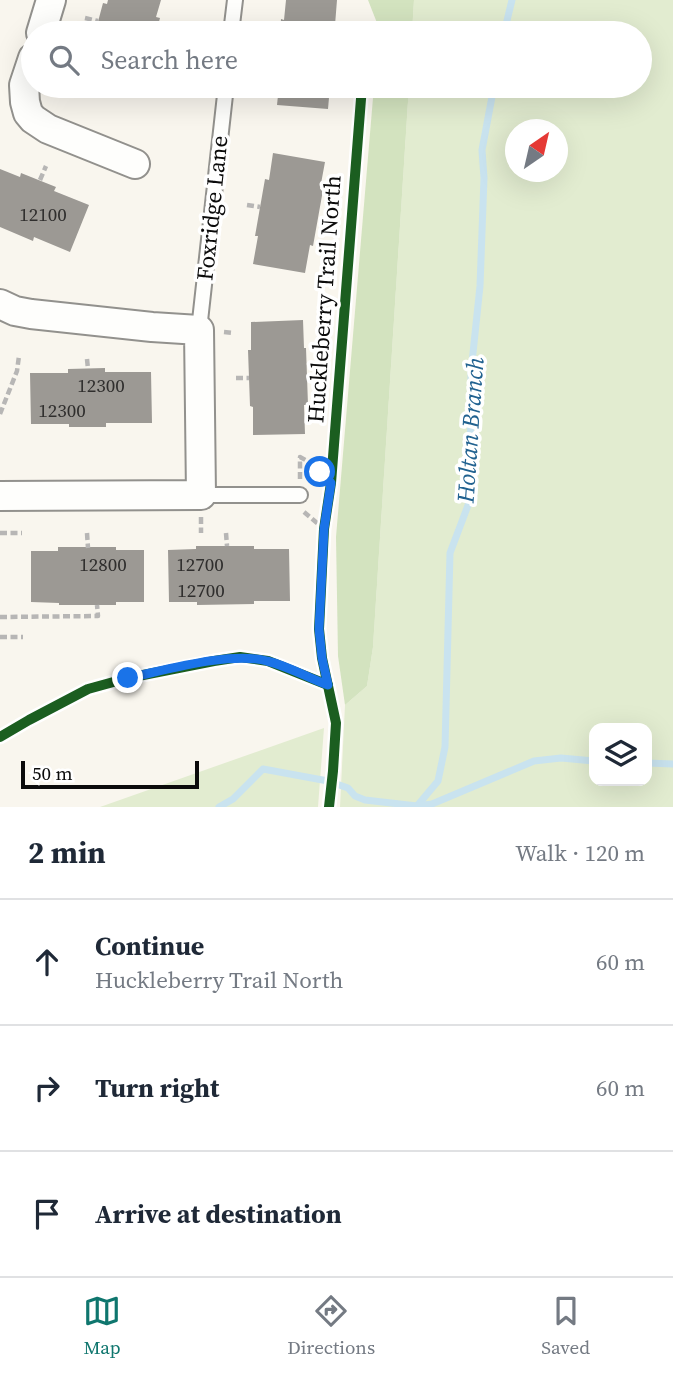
<!DOCTYPE html>
<meta charset="utf-8">
<style>
body{margin:0;font-family:"Source Serif 4",serif;background:#f6f6f7;color:#1f2937}
.controls{position:absolute;right:21px;bottom:21px;display:grid;overflow:hidden;border-radius:14px;box-shadow:0 7px 28px #0002}
.controls button{width:63px;height:63px;display:grid;place-items:center;padding:0;border:0;border-bottom:2px solid #e0e1e3;background:#fff;color:#1f2937;font:35px sans-serif}
.compass{position:absolute;left:505px;top:119px;width:63px;height:63px;border-radius:50%;background:#fff;box-shadow:0 7px 28px #0002;rotate:34deg}
.scale{position:absolute;left:21px;bottom:18px;width:178px;box-sizing:border-box;padding-left:7px;border:4px solid #0b0b0b;border-top:0;font-size:19px;line-height:24px;white-space:nowrap;color:#0b0b0b;-webkit-text-stroke:5px #fff;paint-order:stroke}
.stop{position:absolute;width:21px;height:21px;margin:-16px;border:5px solid #1a73e8;border-radius:50%;background:#fff}
.stop.end{background:#1a73e8;border-color:#fff;box-shadow:0 2px 7px #0008}
.list{margin:0;padding:0;list-style:none}
h2{display:flex;justify-content:space-between;align-items:center;height:91px;margin:0;padding:0 28px;font-size:30px}
h2 small{font-size:23px;font-weight:400;color:#747a83}
.list li{display:grid;grid-template-columns:46px 1fr auto;gap:21px;align-items:center;box-sizing:border-box;height:126px;padding:0 28px;border-top:2px solid #e0e1e3}
.list b{display:block;font-size:26px;white-space:nowrap}
.list p{margin:0;font-size:23px;white-space:nowrap;color:#747a83}
.list em{font-size:23px;font-style:normal;color:#747a83}
.icon{flex:none;width:38px;height:38px;fill:none;stroke:currentColor;stroke-width:2;stroke-linecap:round;stroke-linejoin:round}
.map{position:relative;flex:none;width:673px;height:807px;overflow:hidden}
.search{position:absolute;background:#fff;box-shadow:0 7px 28px #0002;left:21px;right:21px;top:21px;height:77px;display:flex;align-items:center;gap:18px;box-sizing:border-box;padding:0 24px;border-radius:38px;color:#747a83;font-size:26px}
.sheet{height:469px;background:#fff}
nav{display:flex;justify-content:space-around;align-items:center;box-sizing:border-box;height:98px;border-top:2px solid #e0e1e3;background:#fff;font-size:19px;color:#747a83}
nav a{display:grid;justify-items:center;gap:4px}
nav .on{color:#0f766e}
.map>svg:first-child{display:block}
.green{fill:#e2ecd0;fill-rule:evenodd}
.forest{fill:#d3e3bf}
.lines{fill:none;stroke-linecap:round;stroke-linejoin:round}
.stream{stroke:#c9e3ef;stroke-width:7}
.building{fill:#9c9994}
.lane-casing{stroke:#92918d;stroke-width:18}
.street-casing{stroke:#92918d;stroke-width:32}
.path{stroke:#b7b6b5;stroke-width:4.5;stroke-dasharray:7 3.5;stroke-linecap:butt}
.lane{stroke:#fefefc;stroke-width:14}
.street{stroke:#fefefc;stroke-width:28}
.cycleway-casing{stroke:#fff;stroke-width:15}
.cycleway{stroke:#1b5e20;stroke-width:10}
.route{stroke:#1a73e8;stroke-width:9}
.labels{text-anchor:middle;dominant-baseline:central;stroke-width:7;stroke-linejoin:round;paint-order:stroke}
.number-label{font-size:19px;fill:#2f2e2d}
.street-label{font-size:23px;fill:#0b0b0b;stroke:#fff}
.water-label{font-size:24px;font-style:italic;fill:#216290;stroke:#fff}
</style>
<div class="map">
<svg width="673" height="807" viewBox="0 0 673 807">
<rect width="100%" height="100%" fill="#f9f6ee"/>
<!-- green -->
<g class="green">
<path d="M414 0H673V807H340L345 705 367 686 373 647 409 86H640V33H412ZM516 130H558V172H516ZM594 728H647V781H594Z"/>
<polygon points="324,728 318,807 100,807"/>
</g>
<!-- forest -->
<g class="forest">
<polygon points="368,0 414,0 412,33 378,33 379,28"/>
<polygon points="374,86 409,86 373,647 367,686 345,705 338,656 336,537"/>
</g>
<g class="lines">
<!-- stream -->
<g class="stream">
<polyline points="504,33 512,0"/>
<polyline points="647,763 673,764"/>
<polyline points="417,806 438,781 445,747 450,553 470,500 471,372 480,286 484,178 482,150 494,86"/>
<polyline points="219,807 233,799 263,769 328,781 348,788 355,796 365,800 417,806 432,804 534,761 561,758 594,761"/>
</g>
</g>
<!-- building -->
<g class="building">
<polygon points="108,0 161,0 156,17 160,18 156,33 95,33 103,3 107,4"/>
<polygon points="286,0 337,0 335,25 338,25 337,33 280,33 281,19 284,20"/>
<polygon points="97,86 138,86 135,97"/>
<polygon points="279,86 330,86 328,109 277,105"/>
<polygon points="273,153 325,162 320,189 323,190 313,246 310,245 305,273 253,264 258,236 255,236 265,179 269,180"/>
<polygon points="0,169 20,177 21,173 56,187 54,191 89,205 70,252 34,237 33,241 0,227"/>
<polygon points="303,320 304,348 306,348 308,405 304,405 305,434 253,435 253,407 250,406 248,350 251,350 251,322"/>
<polygon points="105,368 105,372 151,372 152,423 106,423 106,427 69,427 69,424 31,424 30,373 68,373 68,369"/>
<polygon points="196,546 254,546 254,549 289,549 290,601 254,601 254,604 197,605 197,602 169,602 168,550 196,549"/>
<polygon points="58,547 116,547 116,550 144,550 144,602 116,602 116,605 59,605 59,603 31,602 31,551 58,551"/>
</g>
<g class="lines">
<!-- lane casing -->
<g class="lane-casing">
<g id="lane">
<polyline points="231,33 235,0"/>
<polyline points="199,330 226,86"/>
<polyline points="201,495 300,495"/>
</g>
</g>
<!-- street casing -->
<g class="street-casing">
<g id="street">
<polyline points="41,33 51,0"/>
<polyline points="33,58 24,85 25,102 28,113 33,119 48,129 135,164"/>
<polyline points="0,304 15,311 31,314 152,327 199,330 201,495 0,496"/>
</g>
</g>
<!-- path -->
<g class="path">
<polyline points="85,18 98,21"/>
<polyline points="40,180 46,166"/>
<polyline points="247,205 260,207"/>
<polyline points="224,332 234,333"/>
<polyline points="87,359 88,369"/>
<polyline points="236,378 249,378"/>
<polyline points="0,414 17,371 19,356"/>
<polyline points="300,479 300,457 311,463 331,483"/>
<polyline points="304,512 324,529"/>
<polyline points="201,517 201,533"/>
<polyline points="0,533 22,533"/>
<polyline points="87,533 88,548"/>
<polyline points="226,533 227,546"/>
<polyline points="0,617 98,616 97,605"/>
<polyline points="0,637 23,637"/>
</g>
<!-- lane -->
<use href="#lane" class="lane"/>
<!-- street -->
<use href="#street" class="street"/>
<!-- cycleway casing -->
<g class="cycleway-casing">
<g id="cycleway">
<polyline points="0,737 29,720 88,689 128,678 214,661 240,657 268,661 328,685"/>
<polyline points="329,807 333,771 336,723 322,658 319,629 324,529 331,483 362,86"/>
</g>
</g>
<!-- cycleway -->
<use href="#cycleway" class="cycleway"/>
</g>
<g class="lines">
<!-- route -->
<path class="route" d="M128 678C166 670 231 651 267 661 288 666 308 678 328 685L322 658 319 629 324 529 331 483 320 472"/>
</g>
<g class="labels">
<!-- number labels -->
<g class="number-label">
<text x="43" y="214">12100</text>
<text x="101" y="385">12300</text>
<text x="62" y="410">12300</text>
<text x="103" y="564">12800</text>
<text x="200" y="564">12700</text>
<text x="201" y="590">12700</text>
</g>
<!-- street labels -->
<g class="street-label">
<text transform="translate(212 208) rotate(-84)">Foxridge Lane</text>
<text transform="translate(324 299) rotate(-86)">Huckleberry Trail North</text>
</g>
<!-- water labels -->
<g class="water-label">
<text transform="translate(470 430) rotate(-86)">Holtan Branch</text>
</g>
</g>
</svg>
<div class="controls">
<button><svg class="icon" aria-label="layers" viewBox="0 0 24 24"><path d="M12 4l9 5-9 5-9-5zM3 14l9 5 9-5"/></svg></button>
</div>
<svg class="compass" viewBox="-18 -18 36 36"><path d="M0-13l5 13h-10z" fill="#e53935"/><path d="M0 13l5-13h-10z" fill="#747a83"/></svg>
<div class="scale">50 m</div>
<div class="stop" style="left:320px;top:472px"></div>
<div class="stop end" style="left:128px;top:678px"></div>
<div class="search"><svg class="icon" aria-label="search" viewBox="0 0 24 24"><circle cx="10" cy="10" r="6"/><path d="M15 15l6 6"/></svg>Search here</div>
</div>
<section class="sheet">
<h2>2 min<small>Walk · 120 m</small></h2>
<ul class="list">
<li><svg class="icon" aria-label="ahead" viewBox="0 0 24 24"><path d="M12 20V5M6 11l6-6 6 6"/></svg><div><b>Continue</b><p>Huckleberry Trail North</p></div><em>60 m</em></li>
<li><svg class="icon" aria-label="right" viewBox="0 0 24 24"><path d="M7 20v-9h11M14 6l5 5-5 5"/></svg><div><b>Turn right</b></div><em>60 m</em></li>
<li><svg class="icon" aria-label="arrive" viewBox="0 0 24 24"><path d="M6 21V4h12l-3 4 3 4H6"/></svg><div><b>Arrive at destination</b></div></li>
</ul>
</section>
<nav>
<a class="on"><svg class="icon" aria-label="map" viewBox="0 0 24 24"><path d="M3 6l6-2 6 2 6-2v14l-6 2-6-2-6 2zM9 4v14M15 6v14"/></svg>Map</a>
<a><svg class="icon" aria-label="directions" viewBox="0 0 24 24"><path d="M12 3l9 9-9 9-9-9zM9 14v-3h6M13 9l2 2-2 2"/></svg>Directions</a>
<a><svg class="icon" aria-label="saved" viewBox="0 0 24 24"><path d="M7 4h10v16l-5-4-5 4z"/></svg>Saved</a>
</nav>
